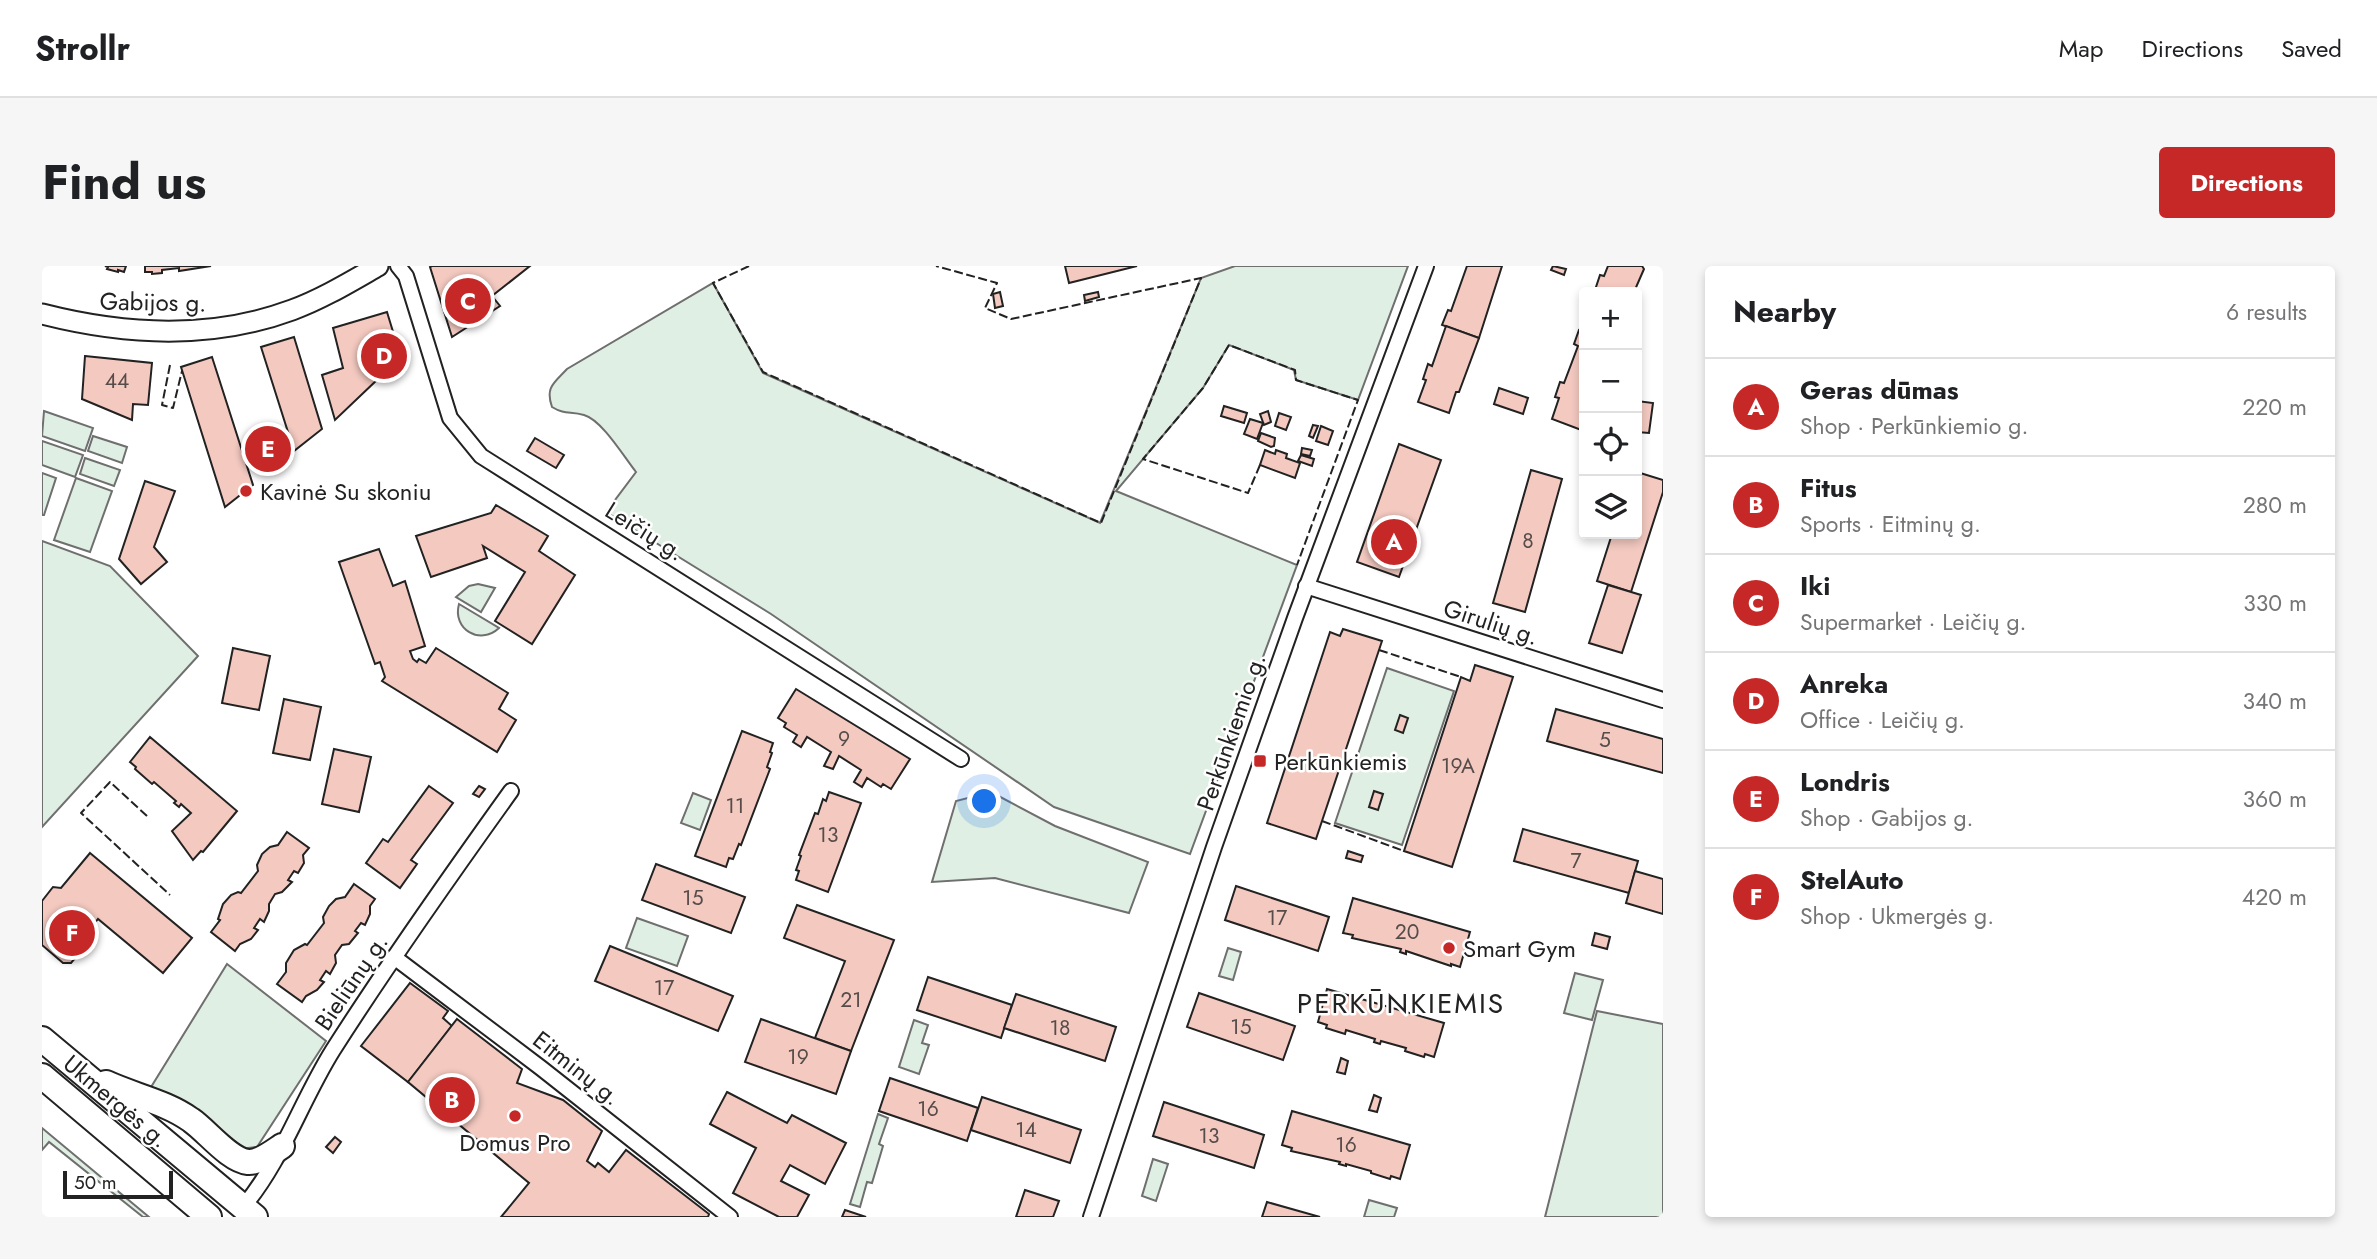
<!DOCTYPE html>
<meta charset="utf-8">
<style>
body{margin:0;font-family:Jost,sans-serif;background:#f6f6f6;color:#202124}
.controls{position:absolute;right:21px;top:21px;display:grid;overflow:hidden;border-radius:7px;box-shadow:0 4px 10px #0003}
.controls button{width:63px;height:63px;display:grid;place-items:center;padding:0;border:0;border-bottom:2px solid #e0e0e0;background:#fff;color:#202124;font:35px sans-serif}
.scale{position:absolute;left:21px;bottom:18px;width:110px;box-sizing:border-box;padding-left:7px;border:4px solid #222;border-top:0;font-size:19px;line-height:24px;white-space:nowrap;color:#222;-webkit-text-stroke:5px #fff;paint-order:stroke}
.you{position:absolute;left:943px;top:536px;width:24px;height:24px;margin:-18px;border:5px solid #fff;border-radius:50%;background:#1a73e8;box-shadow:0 0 0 10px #1a73e833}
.badge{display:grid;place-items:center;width:46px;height:46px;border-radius:50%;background:#c62828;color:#fff;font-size:23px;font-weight:700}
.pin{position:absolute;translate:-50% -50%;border:4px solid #fff;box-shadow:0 2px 7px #0006}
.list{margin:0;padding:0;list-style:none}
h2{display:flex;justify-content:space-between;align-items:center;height:91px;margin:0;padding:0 28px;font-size:30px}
h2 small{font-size:23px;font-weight:400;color:#757577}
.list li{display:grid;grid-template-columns:46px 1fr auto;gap:21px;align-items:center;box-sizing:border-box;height:98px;padding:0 28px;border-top:2px solid #e0e0e0}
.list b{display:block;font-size:26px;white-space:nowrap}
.list p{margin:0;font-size:23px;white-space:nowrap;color:#757577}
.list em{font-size:23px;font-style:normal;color:#757577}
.icon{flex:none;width:38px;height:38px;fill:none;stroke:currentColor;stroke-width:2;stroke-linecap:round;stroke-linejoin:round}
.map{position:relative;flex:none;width:1621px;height:951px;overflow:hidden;border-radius:7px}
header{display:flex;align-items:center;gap:42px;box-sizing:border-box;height:98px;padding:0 35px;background:#fff;border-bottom:2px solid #e0e0e0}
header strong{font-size:33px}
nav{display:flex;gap:38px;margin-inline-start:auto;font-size:24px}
.intro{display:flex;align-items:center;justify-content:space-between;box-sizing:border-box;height:168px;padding:0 42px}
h1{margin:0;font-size:49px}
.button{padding:18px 32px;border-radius:7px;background:#c62828;color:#fff;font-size:24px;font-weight:700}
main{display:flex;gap:42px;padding:0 42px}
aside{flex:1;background:#fff;border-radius:7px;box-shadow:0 4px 10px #0003}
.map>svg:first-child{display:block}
.green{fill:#e0efe3;stroke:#6f6f6f;stroke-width:2}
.building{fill:#f3c9c0;stroke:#222;stroke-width:2}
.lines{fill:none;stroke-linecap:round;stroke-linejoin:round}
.street-casing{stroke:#222;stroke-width:18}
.secondary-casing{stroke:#222;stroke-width:23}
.highway-casing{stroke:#222;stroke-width:28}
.street{stroke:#fff;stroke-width:14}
.secondary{stroke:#fff;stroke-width:19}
.highway{stroke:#fff;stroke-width:24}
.fence{stroke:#222;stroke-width:2;stroke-dasharray:9 3.5;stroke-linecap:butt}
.poi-dot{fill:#c62828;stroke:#fff;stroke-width:2.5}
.labels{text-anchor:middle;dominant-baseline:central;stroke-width:5;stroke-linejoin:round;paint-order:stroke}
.number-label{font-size:21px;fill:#564c4a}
.street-label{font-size:24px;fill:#222;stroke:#fff}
.poi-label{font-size:24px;fill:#222;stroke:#fff;text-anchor:start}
.quarter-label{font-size:28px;letter-spacing:2px;fill:#222;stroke:#fff}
</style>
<header>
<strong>Strollr</strong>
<nav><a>Map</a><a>Directions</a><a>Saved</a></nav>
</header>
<div class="intro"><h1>Find us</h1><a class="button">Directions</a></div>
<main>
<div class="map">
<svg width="1621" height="951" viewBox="0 0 1621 951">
<rect width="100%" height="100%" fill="#fff"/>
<!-- green -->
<g class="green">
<path d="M1193 0H1366L1316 134 1254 114 1252 104 1187 79 1161 122 1074 225 1255 299 1148 588 1012 541 729 348 564 246 594 206C582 191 560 154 542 149 528 145 523 149 510 141 503 121 512 117 525 103L671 17 721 107 1058 257 1159 12Z"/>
<polygon points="2,145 51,162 43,185 0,170"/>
<polygon points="51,170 85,181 80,197 46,185"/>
<polygon points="0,175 41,189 33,211 0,199"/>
<polygon points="43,192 78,204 72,220 38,208"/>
<polygon points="0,207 14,212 2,249 0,249"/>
<polygon points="34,212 70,225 48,286 12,274"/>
<polygon points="0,275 68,300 156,390 0,561"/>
<polygon points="436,318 453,322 439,346 414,331 427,320"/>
<path d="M417 338 457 362C438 380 410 363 417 338Z"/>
<polygon points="1345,402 1412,425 1360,579 1293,557"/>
<polygon points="949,526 1013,560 1106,596 1087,647 953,612 890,616 914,535"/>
<polygon points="651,527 669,534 658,564 639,557"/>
<polygon points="595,652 646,670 635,700 584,682"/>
<polygon points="1186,682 1199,686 1191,714 1177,710"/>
<polygon points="185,698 284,775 215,881 198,883 106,826"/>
<polygon points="1533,707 1561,714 1550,754 1522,747"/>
<polygon points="1555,745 1621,758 1621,951 1503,951"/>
<polygon points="872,754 886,759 880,777 887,779 877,808 857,801"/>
<polygon points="836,848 846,852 837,878 841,880 830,917 825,916 818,941 808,938"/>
<polygon points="0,862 107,951 101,951 7,876 0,884"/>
<polygon points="1111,893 1126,898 1114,935 1100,930"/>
<polygon points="1327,934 1355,942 1352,951 1322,951"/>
</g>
<!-- building -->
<g class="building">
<polygon points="63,0 84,0 82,6 76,4 76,6 65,3 66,1"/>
<polygon points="103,0 169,0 137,5 137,2 120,4 120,7 110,8 110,6 103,6"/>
<polygon points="390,0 488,0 450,30 458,40 410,71 388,1"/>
<polygon points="1023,0 1095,0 1027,17"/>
<polygon points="1425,0 1460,0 1437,72 1400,59 1406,44 1409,45"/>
<polygon points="1511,0 1524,3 1522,9 1509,4"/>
<polygon points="1566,0 1600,0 1602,3 1592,26 1556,26 1553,24 1558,9 1562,10"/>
<polygon points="958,26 961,40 953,42 951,28"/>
<polygon points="1056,26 1057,31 1043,35 1042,29"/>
<polygon points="345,46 363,105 336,113 293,154 280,109 301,102 291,62"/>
<polygon points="1404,60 1437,72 1417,126 1414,126 1407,147 1376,136 1384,114 1381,113 1386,98 1390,100"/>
<polygon points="1537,64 1542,65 1542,165 1510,153 1517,132 1513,131 1518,116 1522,117 1536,80 1532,78"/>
<polygon points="252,71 280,163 252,185 219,81"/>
<polygon points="43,90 110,97 106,139 91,138 90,154 40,133"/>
<polygon points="170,91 211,219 183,241 139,101"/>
<polygon points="1457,122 1486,132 1481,148 1452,138"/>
<polygon points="1595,135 1611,137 1607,167 1595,166"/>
<polygon points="1182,140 1205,147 1202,157 1179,150"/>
<polygon points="1226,145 1229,156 1222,159 1218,148"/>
<polygon points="1237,147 1249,151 1244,164 1233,160"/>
<polygon points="1208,153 1221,157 1215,173 1202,168"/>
<polygon points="1271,159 1276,160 1271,172 1267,170"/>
<polygon points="1279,160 1291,165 1286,179 1274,175"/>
<polygon points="1219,167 1233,172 1232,180 1229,181 1216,175"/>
<polygon points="493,172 522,189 514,202 485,185"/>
<polygon points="1357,178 1399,194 1357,311 1315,296"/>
<polygon points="1260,182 1270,184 1268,190 1259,188"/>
<polygon points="1223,184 1233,188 1234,184 1245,188 1244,192 1258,197 1253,212 1218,199"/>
<polygon points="1259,189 1272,193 1270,200 1256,195"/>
<polygon points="1489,204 1520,213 1483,346 1451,337"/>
<polygon points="1595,206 1621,214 1621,226 1589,326 1555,315 1570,268 1595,268"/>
<polygon points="103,215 133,225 112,281 125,296 99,318 77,293"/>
<polygon points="454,239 506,270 497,285 533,309 490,378 453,355 483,306 441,280 445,292 389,311 374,270 449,247"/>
<polygon points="337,283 351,320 363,315 383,380 368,385 371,393 375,396 377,393 384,397 394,382 466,427 457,443 474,454 455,486 340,415 343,411 338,396 333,398 297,296"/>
<polygon points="1566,319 1599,329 1580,387 1547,377"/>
<polygon points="1301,363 1340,375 1274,573 1225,557 1288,366 1298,370"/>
<polygon points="191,382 228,390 217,444 180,437"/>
<polygon points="1433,399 1471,411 1410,601 1362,585 1419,411 1428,415"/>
<polygon points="754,423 868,493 849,523 841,518 839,521 825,512 820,521 812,516 819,504 797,490 791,503 782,500 789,486 765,471 759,481 751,476 755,469 742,461 744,457 736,452"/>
<polygon points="242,433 279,441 268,494 231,487"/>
<polygon points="1514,443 1621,473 1621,507 1505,475"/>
<polygon points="1358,449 1366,452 1361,467 1353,464"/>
<polygon points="700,465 731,477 728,486 730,487 725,501 728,503 699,579 697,578 691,593 687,592 684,601 653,590"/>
<polygon points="108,471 195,545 161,586 159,585 151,594 130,565 149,547 139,538 137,541 132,537 134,535 112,516 110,518 93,503 94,501 88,496"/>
<polygon points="292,483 329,491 317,546 280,538"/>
<polygon points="387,520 411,537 369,594 375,598 358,622 324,597 341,573 346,576"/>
<polygon points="437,520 443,523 437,531 431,528"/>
<polygon points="1332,525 1341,528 1336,544 1327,541"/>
<polygon points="787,526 819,537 786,626 754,614 757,605 754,604 759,590 757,589 773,547 776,548 781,533 784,535"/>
<polygon points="1481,563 1596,595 1587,627 1472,595"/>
<polygon points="245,566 267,582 261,589 262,597 256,607 252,605 246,614 250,616 240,626 233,628 227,638 227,645 222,656 218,653 212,662 216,664 209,673 198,678 193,685 169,666 178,654 176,653 181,638 189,629 196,626 199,627 216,605 215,599 220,588 228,581 236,579"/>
<polygon points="1306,585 1321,590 1319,596 1304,592"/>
<polygon points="48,587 150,672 121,707 56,653 52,658 55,662 55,666 29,697 21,697 0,679 0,635 11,621 19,622"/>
<polygon points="614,598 703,631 689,667 600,634"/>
<polygon points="1593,605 1621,613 1621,648 1584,637"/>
<polygon points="312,618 333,633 328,640 328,648 323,659 319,657 313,665 316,667 307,678 300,679 293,689 294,697 288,708 284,705 278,714 282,716 275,724 264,730 260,736 235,718 244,706 244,697 252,684 263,678 265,679 282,657 281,651 287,640 294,633 303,631"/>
<polygon points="1194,620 1287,651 1276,685 1183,654"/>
<polygon points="1311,632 1428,666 1418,701 1409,698 1409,700 1364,685 1364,688 1358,686 1359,683 1310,672 1311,669 1301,667"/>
<polygon points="755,639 852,674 809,785 773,772 803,695 742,672"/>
<polygon points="1553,667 1568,671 1565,683 1550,679"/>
<polygon points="568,680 691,730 676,765 553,715"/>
<polygon points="886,711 970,739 959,772 875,744"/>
<polygon points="368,717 406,745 401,752 410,760 366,816 319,780"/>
<polygon points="1285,723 1402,757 1392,791 1383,788 1382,791 1363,785 1364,782 1339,775 1338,778 1332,776 1333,773 1304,764 1303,768 1284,762 1285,759 1276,756"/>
<polygon points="1157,727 1253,760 1241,794 1145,761"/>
<polygon points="974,728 1074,761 1063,795 962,762"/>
<polygon points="415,753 480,803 475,817 521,834 560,865 545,895 553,901 556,897 567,906 584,884 667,948 666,951 459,951 487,917 366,816"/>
<polygon points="719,753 809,785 794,828 703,796"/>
<polygon points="1299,792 1306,795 1303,808 1295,806"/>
<polygon points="848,812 936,842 925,875 837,845"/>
<polygon points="685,826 745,857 750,849 804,877 783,918 748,899 739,915 767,929 755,951 737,951 691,927 714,882 668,858"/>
<polygon points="1332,829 1339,832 1335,846 1327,844"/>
<polygon points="940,831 1039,864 1028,897 929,864"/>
<polygon points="1122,836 1222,869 1212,902 1111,870"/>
<polygon points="1250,845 1368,879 1358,913 1349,910 1348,913 1329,907 1329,905 1304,898 1304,900 1297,898 1298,896 1249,885 1250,882 1240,879"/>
<polygon points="293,871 299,876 291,887 284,881"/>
<polygon points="983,924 1017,935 1011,951 974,951"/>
<polygon points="1225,936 1278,951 1220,951"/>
<polygon points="803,944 824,951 800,951"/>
</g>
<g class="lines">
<!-- street casing -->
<g class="street-casing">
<g id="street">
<polyline points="356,0 364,10 408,152 439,190 919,493"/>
<polyline points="1264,320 1621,434"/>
<polyline points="352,691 499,802 688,951"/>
<path d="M201 941C240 895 259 835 291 784 347 696 408 610 469 525"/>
<polyline points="1049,951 1172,581 1253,352 1384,0"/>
</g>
</g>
<!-- secondary casing -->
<g class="secondary-casing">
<path id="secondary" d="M0 48C82 69 169 74 250 44 280 33 308 16 336 0"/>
</g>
<!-- highway casing -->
<g class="highway-casing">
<g id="highway">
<polyline points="0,773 213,951"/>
<polyline points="0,810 167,951"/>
<path d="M64 817C92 830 124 836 149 854 164 864 187 894 206 896 217 897 231 886 240 880"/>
</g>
</g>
<!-- street -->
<use href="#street" class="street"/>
<!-- secondary -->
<use href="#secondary" class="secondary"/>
<!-- highway -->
<use href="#highway" class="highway"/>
<!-- fence -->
<g class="fence">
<polyline points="707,0 671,17 721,106 1059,257 1159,12 969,53 943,42 955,17 894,0"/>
<polyline points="128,99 120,139 131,142 140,105"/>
<polyline points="1218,199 1206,227 1101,193 1161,122 1187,79 1253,104 1254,114 1316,134 1255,299"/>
<polyline points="1337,384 1419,411"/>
<polyline points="105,550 68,516 39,547 128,629"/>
<polyline points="1280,555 1362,585"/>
</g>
</g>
<!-- markers -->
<g class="poi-dot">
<circle cx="204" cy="225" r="7"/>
<rect x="1211" y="488" width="14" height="14" rx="3.5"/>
<circle cx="1407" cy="682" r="7"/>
<circle cx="473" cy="850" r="7"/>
</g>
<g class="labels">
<!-- number labels -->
<g class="number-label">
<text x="75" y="115">44</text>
<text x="1486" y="275">8</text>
<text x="802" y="473">9</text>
<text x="1563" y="474">5</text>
<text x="1416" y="500">19A</text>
<text x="693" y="540">11</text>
<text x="786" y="569">13</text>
<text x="1534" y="595">7</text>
<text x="651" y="632">15</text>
<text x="1235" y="652">17</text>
<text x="1365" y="666">20</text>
<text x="622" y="722">17</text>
<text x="809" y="734">21</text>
<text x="1199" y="761">15</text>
<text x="1018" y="762">18</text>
<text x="756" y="791">19</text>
<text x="886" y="843">16</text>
<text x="984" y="864">14</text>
<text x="1167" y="870">13</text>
<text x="1304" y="879">16</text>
</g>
<!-- street labels -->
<g class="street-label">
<text transform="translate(111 36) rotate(1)">Gabijos g.</text>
<text transform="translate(603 265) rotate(32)">Leičių g.</text>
<text transform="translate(1449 356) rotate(18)">Girulių g.</text>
<text transform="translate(1189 466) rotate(-71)">Perkūnkiemio g.</text>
<text transform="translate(309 716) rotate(-56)">Bieliūnų g.</text>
<text transform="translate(535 802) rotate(38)">Eitminų g.</text>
<text transform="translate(74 835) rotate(40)">Ukmergės g.</text>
</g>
<!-- poi labels -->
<g class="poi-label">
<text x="218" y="225">Kavinė Su skoniu</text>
<text x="1232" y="495">Perkūnkiemis</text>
<text x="1421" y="682">Smart Gym</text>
<text x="473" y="876" text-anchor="middle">Domus Pro</text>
</g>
<!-- quarter labels -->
<g class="quarter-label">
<text x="1359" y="737">PERKŪNKIEMIS</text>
</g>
</g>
</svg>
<div class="controls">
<button>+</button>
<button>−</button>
<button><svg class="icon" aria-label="locate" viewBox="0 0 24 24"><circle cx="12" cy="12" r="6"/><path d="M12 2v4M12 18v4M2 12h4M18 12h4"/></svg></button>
<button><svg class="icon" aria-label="layers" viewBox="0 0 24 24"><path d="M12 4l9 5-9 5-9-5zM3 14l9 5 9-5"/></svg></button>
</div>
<div class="scale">50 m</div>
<div class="you"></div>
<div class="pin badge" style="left:1352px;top:276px">A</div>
<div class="pin badge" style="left:410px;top:834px">B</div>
<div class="pin badge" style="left:426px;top:35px">C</div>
<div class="pin badge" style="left:342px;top:90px">D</div>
<div class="pin badge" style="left:226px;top:183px">E</div>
<div class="pin badge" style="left:30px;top:667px">F</div>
</div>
<aside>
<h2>Nearby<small>6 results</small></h2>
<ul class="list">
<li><span class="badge">A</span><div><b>Geras dūmas</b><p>Shop · Perkūnkiemio g.</p></div><em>220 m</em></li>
<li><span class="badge">B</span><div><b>Fitus</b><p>Sports · Eitminų g.</p></div><em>280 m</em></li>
<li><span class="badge">C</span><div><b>Iki</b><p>Supermarket · Leičių g.</p></div><em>330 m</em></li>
<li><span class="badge">D</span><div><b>Anreka</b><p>Office · Leičių g.</p></div><em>340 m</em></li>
<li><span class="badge">E</span><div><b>Londris</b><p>Shop · Gabijos g.</p></div><em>360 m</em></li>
<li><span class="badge">F</span><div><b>StelAuto</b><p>Shop · Ukmergės g.</p></div><em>420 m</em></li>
</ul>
</aside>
</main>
